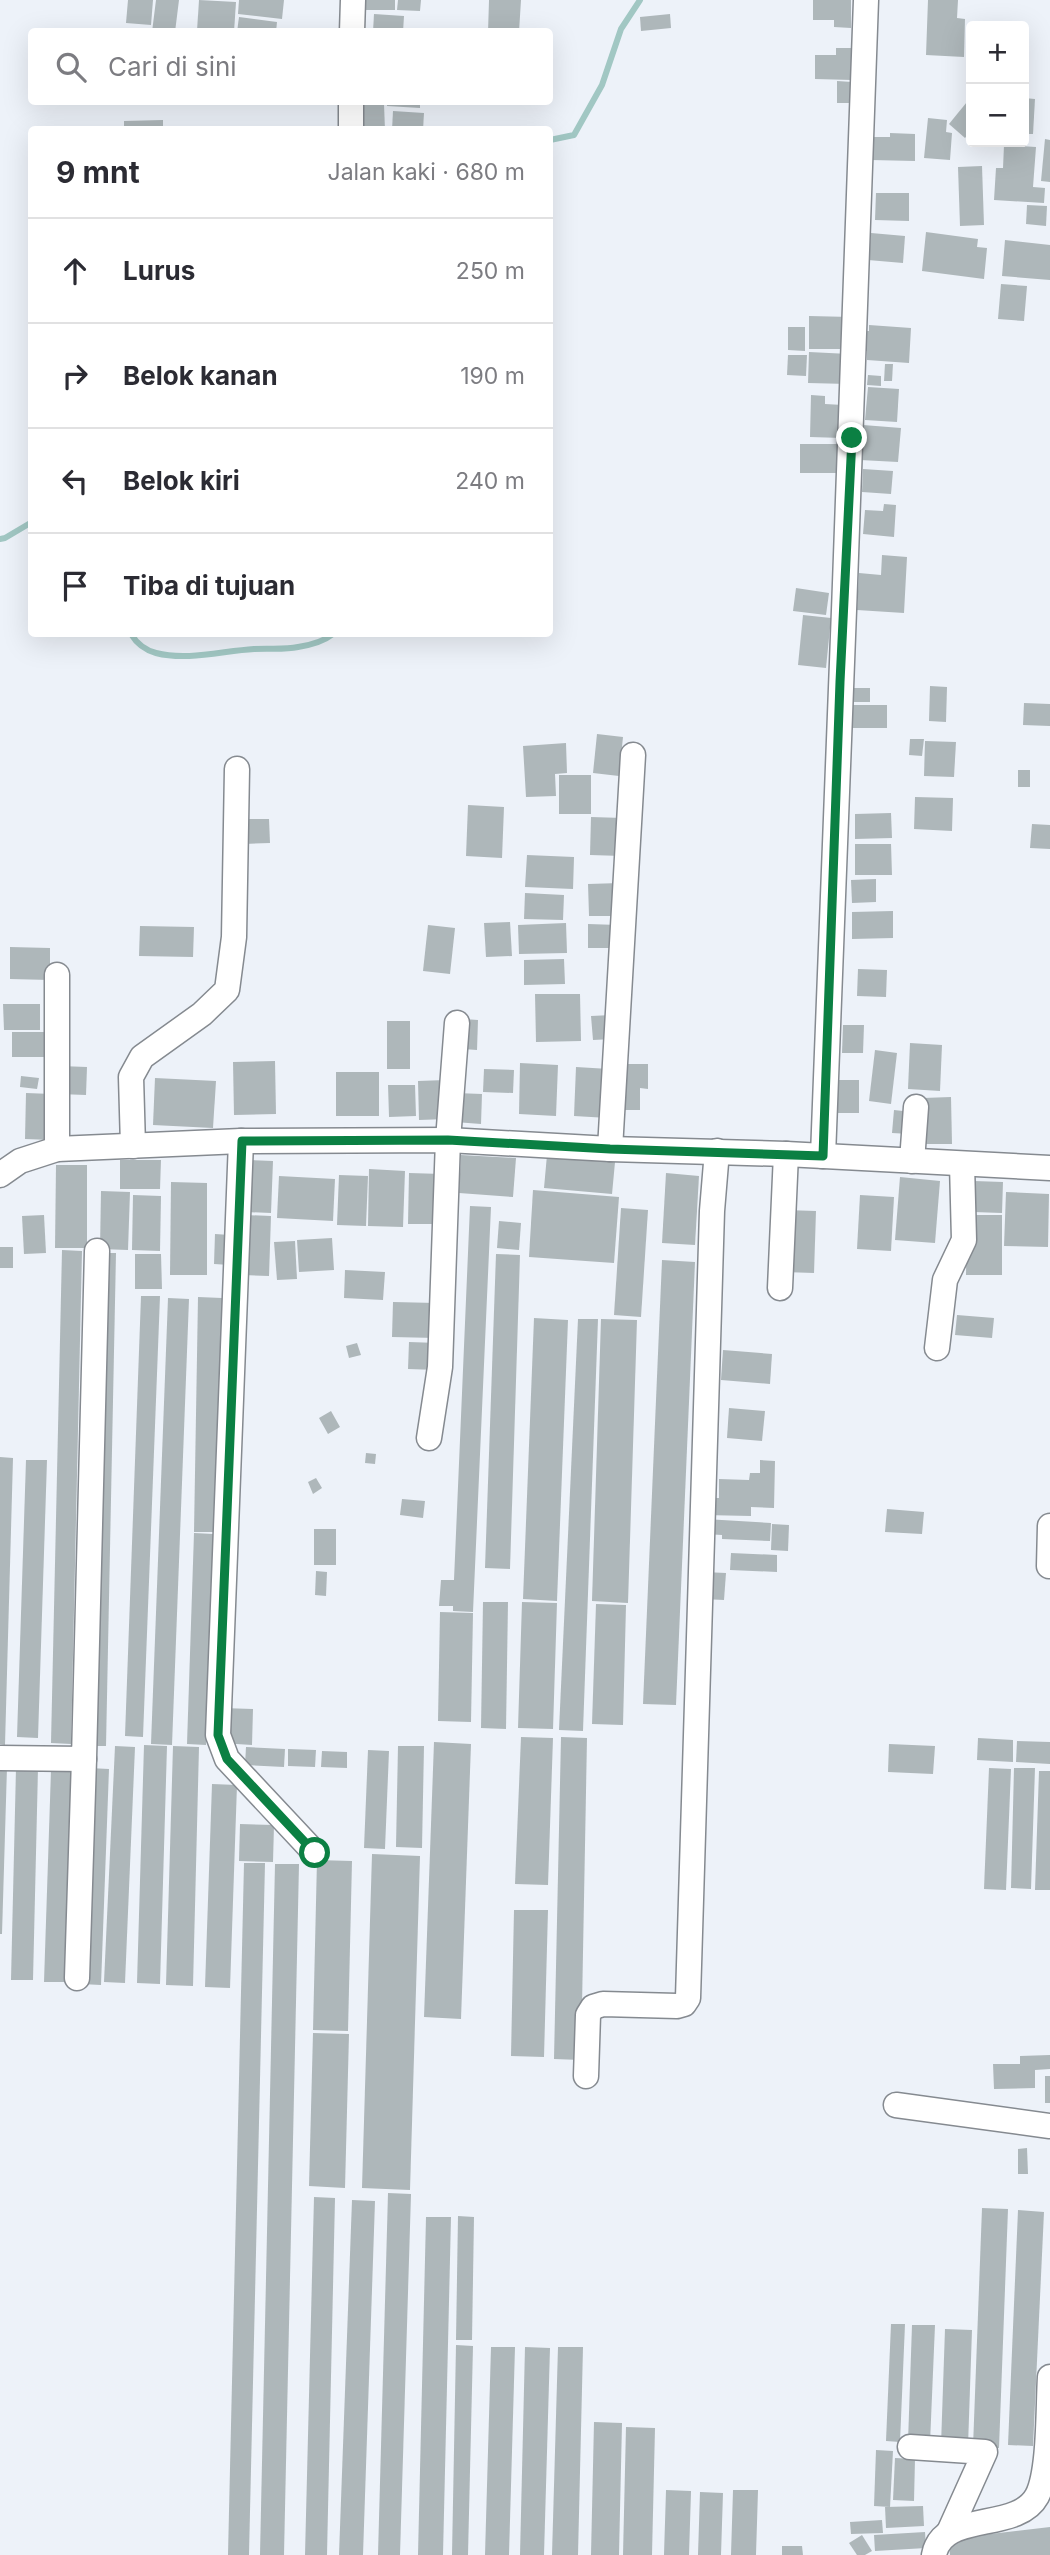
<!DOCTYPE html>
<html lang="id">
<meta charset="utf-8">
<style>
body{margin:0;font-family:Inter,sans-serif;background:#f2f2f3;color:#2b2b33}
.controls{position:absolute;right:21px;top:21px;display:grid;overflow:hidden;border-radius:7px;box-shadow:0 7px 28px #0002}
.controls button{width:63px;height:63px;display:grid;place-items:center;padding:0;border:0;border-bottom:2px solid #e1e1e2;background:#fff;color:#2b2b33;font:35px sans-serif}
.stop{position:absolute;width:21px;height:21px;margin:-16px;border:5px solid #0b8043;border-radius:50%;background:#fff}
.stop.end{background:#0b8043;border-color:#fff;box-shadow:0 2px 7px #0008}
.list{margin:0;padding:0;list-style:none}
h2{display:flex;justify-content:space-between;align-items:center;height:91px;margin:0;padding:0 28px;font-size:30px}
h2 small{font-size:23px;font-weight:400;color:#7c7c81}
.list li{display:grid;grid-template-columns:46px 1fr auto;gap:21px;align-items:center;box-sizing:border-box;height:105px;padding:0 28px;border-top:2px solid #e1e1e2}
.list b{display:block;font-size:26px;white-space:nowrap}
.list em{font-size:23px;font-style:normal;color:#7c7c81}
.icon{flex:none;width:38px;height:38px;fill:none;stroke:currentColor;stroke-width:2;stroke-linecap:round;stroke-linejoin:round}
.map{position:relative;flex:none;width:1050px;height:2555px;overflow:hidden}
.search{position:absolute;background:#fff;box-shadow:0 7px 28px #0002;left:28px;top:28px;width:525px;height:77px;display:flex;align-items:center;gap:18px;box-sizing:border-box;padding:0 24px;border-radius:7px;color:#7c7c81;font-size:26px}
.panel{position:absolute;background:#fff;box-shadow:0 7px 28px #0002;left:28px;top:126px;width:525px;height:511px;border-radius:7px}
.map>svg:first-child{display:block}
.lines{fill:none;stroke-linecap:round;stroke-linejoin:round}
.stream{stroke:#a1c7c3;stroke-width:6}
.building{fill:#aeb7ba}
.minor-casing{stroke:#858a90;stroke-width:27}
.minor{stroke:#fff;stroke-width:24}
.route{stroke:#0b8043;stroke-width:9}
</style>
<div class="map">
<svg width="1050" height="2555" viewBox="0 0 1050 2555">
<rect width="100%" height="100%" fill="#edf2f9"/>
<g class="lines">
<!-- stream -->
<g class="stream">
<polyline points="550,140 574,135 602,85 621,29 640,0"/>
<polyline points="0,539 5,538 32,522"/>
<path d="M131 634C137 644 145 650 156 653 187 661 222 651 254 649 269 648 284 650 298 647 311 645 323 642 333 634"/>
</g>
</g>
<!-- building -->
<g class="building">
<polygon points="128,0 153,0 151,25 126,23"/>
<polygon points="156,0 179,0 175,32 152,32"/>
<polygon points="199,0 236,2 234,32 197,31"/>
<polygon points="239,0 284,0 282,19 238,14"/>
<polygon points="360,0 395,0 395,10 359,10"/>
<polygon points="398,0 421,0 420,11 397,10"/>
<polygon points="489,0 521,0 519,32 488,32"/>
<polygon points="813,0 851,0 851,28 834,27 834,20 813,20"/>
<polygon points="928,0 958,0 957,18 965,19 964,57 926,55"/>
<polygon points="374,14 404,16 403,32 373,32"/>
<polygon points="670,14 671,28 641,31 640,17"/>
<polygon points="239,17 277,22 276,32 237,32"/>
<polygon points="836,48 853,48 852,80 815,79 815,55 836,55"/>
<polygon points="837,81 852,82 852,103 837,103"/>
<polygon points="971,97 971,131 965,138 949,124"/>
<polygon points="1024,98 1035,99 1033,134 1024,134"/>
<polygon points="387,102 420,102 420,108 387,106"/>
<polygon points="384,104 385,130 355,130 354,105"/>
<polygon points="393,111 424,113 423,130 392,130"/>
<polygon points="928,118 947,120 946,132 952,133 950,160 924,158"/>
<polygon points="163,120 163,130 124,130 124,121"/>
<polygon points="890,133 915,134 915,161 871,160 872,137 890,137"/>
<polygon points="1045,139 1050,140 1050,182 1041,181"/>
<polygon points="1004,145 1036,147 1033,187 1045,188 1044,203 994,200 996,168 1003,168"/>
<polygon points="982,166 984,225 960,226 958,167"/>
<polygon points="876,193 909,193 909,221 875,220"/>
<polygon points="1027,205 1047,206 1046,226 1026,224"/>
<polygon points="926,232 978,239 977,247 987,248 984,279 922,271"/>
<polygon points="871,233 905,236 903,263 868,260"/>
<polygon points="1005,240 1050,245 1050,280 1002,276"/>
<polygon points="1001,284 1027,286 1024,321 998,319"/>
<polygon points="809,316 851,317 850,349 809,349"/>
<polygon points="869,325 911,328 909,363 867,360 867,351 862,350 863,331 869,331"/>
<polygon points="788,327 805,327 805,351 788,350"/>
<polygon points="809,352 849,354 848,384 808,383"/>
<polygon points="788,355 807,355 806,376 787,375"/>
<polygon points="885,364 893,364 892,381 884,381"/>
<polygon points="868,375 881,376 881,386 867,385"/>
<polygon points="868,387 899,389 897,422 865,420"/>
<polygon points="811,395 825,396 825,404 843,405 842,438 810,437"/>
<polygon points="863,425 901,428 898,462 860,460"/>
<rect x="800" y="444" width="48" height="29"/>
<polygon points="863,469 893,471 891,494 862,492"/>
<polygon points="884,504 896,505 894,537 863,534 865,510 883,511"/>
<polygon points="882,555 907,557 904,613 857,610 859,573 881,575"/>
<polygon points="796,588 829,593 826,615 793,611"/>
<polygon points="803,615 831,618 826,668 798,665"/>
<polygon points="930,686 947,687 946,722 929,721"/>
<rect x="849" y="688" width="21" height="14"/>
<polygon points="1024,703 1050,704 1050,726 1023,725"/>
<rect x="845" y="705" width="42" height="23"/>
<polygon points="597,734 623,737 619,776 593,773"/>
<polygon points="910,739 924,739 922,756 909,755"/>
<polygon points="925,741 956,742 954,777 924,776"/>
<polygon points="566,743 567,773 555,774 556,796 526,797 523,746"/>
<rect x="1018" y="770" width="12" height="17"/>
<rect x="559" y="775" width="32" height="39"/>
<polygon points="915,797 953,798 952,831 914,829"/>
<polygon points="468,805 504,807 502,858 466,856"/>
<polygon points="891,813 892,838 855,839 855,814"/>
<polygon points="591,817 623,818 622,856 590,855"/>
<polygon points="244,819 269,819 270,843 244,844"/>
<polygon points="1032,824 1050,825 1050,849 1030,848"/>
<polygon points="855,844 891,844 892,875 855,875"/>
<polygon points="527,855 574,857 573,889 525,887"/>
<polygon points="876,879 876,902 852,903 851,880"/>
<polygon points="620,883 620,916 589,916 588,884"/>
<polygon points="525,893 564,895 563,920 524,919"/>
<polygon points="893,911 893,938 852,939 852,912"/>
<polygon points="510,922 512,956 486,957 484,923"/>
<polygon points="566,923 567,953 519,954 518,925"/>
<polygon points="588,924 618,925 618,948 588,948"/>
<polygon points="428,925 455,928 450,974 423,971"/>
<polygon points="140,926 194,927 193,957 139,956"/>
<polygon points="10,947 50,948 50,980 10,979"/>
<polygon points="564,959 565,984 524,985 524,960"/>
<polygon points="858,969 887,970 886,997 857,996"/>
<polygon points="535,994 580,994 581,1041 536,1042"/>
<polygon points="3,1004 40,1004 40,1030 4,1030"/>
<polygon points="612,1015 613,1039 593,1040 591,1016"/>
<polygon points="464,1019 478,1020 477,1050 463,1049"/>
<rect x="387" y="1021" width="23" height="48"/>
<polygon points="843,1025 864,1025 863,1053 842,1053"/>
<rect x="12" y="1032" width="35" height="25"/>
<polygon points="910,1043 942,1045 940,1091 908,1089"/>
<polygon points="875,1050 897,1053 891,1104 869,1101"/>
<polygon points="275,1061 276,1114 234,1115 233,1062"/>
<polygon points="520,1063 558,1065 556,1116 519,1114"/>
<polygon points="623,1064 648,1064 648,1089 640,1088 640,1110 622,1110"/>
<polygon points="60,1066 87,1067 86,1095 59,1094"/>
<polygon points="576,1067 609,1069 608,1118 574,1116"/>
<polygon points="484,1069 514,1070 513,1093 483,1092"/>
<rect x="336" y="1072" width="43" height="44"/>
<polygon points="21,1076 39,1078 37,1089 20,1087"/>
<polygon points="155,1078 216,1081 213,1128 153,1125"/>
<polygon points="446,1080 447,1119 419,1120 418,1081"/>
<rect x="836" y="1080" width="23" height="33"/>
<polygon points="388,1085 415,1085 416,1116 389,1117"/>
<polygon points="26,1093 52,1094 51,1140 25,1139"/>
<polygon points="456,1093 482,1094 481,1124 455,1122"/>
<polygon points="951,1097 952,1144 923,1144 923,1098"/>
<polygon points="894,1110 912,1112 910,1134 892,1133"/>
<polygon points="461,1155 516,1158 513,1197 459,1193"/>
<polygon points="547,1155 615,1162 612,1194 544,1188"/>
<polygon points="120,1160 161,1160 160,1189 120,1189"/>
<polygon points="249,1160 273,1161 271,1213 246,1212"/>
<polygon points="56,1165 87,1165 87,1248 55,1248"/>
<polygon points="369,1169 405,1171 403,1227 368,1226"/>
<polygon points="409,1173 442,1174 441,1224 408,1224"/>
<polygon points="666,1173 699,1176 695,1245 662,1243"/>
<polygon points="339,1175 368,1176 366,1226 337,1225"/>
<polygon points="279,1176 335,1179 333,1221 277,1218"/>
<polygon points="900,1177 940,1181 935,1243 895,1240"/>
<polygon points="974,1181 1003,1182 1002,1213 973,1212"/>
<polygon points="171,1182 207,1183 207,1275 170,1275"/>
<polygon points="533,1190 619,1197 614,1263 529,1257"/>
<polygon points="101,1191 130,1192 128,1250 100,1249"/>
<polygon points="1006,1192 1049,1194 1048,1247 1004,1246"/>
<polygon points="133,1195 161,1196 160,1251 132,1250"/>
<polygon points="860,1195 894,1197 891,1251 857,1249"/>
<polygon points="470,1206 491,1207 473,1612 453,1611 453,1606 439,1606 441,1580 454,1580"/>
<polygon points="621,1208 648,1210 641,1317 614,1315"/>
<polygon points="785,1210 816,1211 814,1273 784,1272"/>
<polygon points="44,1215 46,1253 24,1254 22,1216"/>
<polygon points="245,1215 271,1216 269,1276 243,1275"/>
<polygon points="967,1215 1002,1215 1002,1275 966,1275"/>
<polygon points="499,1221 521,1223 519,1250 497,1248"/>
<polygon points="215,1234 230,1235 230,1265 214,1264"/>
<polygon points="332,1238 334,1270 299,1272 297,1240"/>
<polygon points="295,1241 297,1279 277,1280 274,1242"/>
<rect x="0" y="1247" width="13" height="21"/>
<polygon points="62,1250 82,1251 71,1744 51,1743"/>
<polygon points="103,1253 116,1253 106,1746 92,1746"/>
<polygon points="135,1254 161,1254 162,1289 135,1289"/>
<polygon points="496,1254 520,1255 510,1569 485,1568"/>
<polygon points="662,1260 695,1262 676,1705 643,1704"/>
<polygon points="345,1270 385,1272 383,1300 344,1298"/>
<polygon points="141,1296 160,1296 143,1737 125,1736"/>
<polygon points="198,1297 222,1298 218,1532 194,1532"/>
<polygon points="168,1298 189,1299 172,1745 151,1744"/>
<polygon points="393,1302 436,1303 436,1338 392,1337"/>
<polygon points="957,1315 994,1318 992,1338 955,1335"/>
<polygon points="534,1318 568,1320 557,1601 523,1599"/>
<polygon points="578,1319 598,1319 583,1731 559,1730"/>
<polygon points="601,1319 637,1320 628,1603 592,1601"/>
<polygon points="409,1342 438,1343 437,1370 408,1369"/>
<polygon points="357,1343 361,1355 349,1358 346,1346"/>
<polygon points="723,1350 772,1354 770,1384 721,1380"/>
<polygon points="729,1408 765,1411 762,1441 727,1438"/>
<polygon points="331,1411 340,1427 328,1434 319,1418"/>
<polygon points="366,1453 376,1454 375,1464 365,1463"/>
<polygon points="0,1457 13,1458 5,1745 0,1744"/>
<polygon points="26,1460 47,1460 38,1738 17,1737"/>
<polygon points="760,1460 775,1461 774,1508 751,1507 751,1516 704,1515 704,1498 719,1498 719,1479 749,1480 750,1473 760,1473"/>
<polygon points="316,1478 322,1488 313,1494 308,1482"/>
<polygon points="402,1499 425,1501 423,1518 400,1515"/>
<polygon points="887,1509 924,1512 922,1534 885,1532"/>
<polygon points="705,1519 771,1523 770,1541 722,1539 722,1535 704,1534"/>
<polygon points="772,1524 789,1525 788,1551 771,1550"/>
<rect x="314" y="1529" width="22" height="36"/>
<polygon points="194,1533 213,1534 206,1745 187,1744"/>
<polygon points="731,1553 777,1555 777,1572 730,1570"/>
<polygon points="316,1571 327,1572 326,1596 315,1595"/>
<polygon points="704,1572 726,1573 724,1600 703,1599"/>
<polygon points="483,1602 508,1602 506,1729 481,1728"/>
<polygon points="522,1602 557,1603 553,1729 518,1728"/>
<polygon points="596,1604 626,1605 623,1725 592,1724"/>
<polygon points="440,1612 473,1613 471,1722 438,1721"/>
<polygon points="222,1708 253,1709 252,1745 221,1743"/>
<polygon points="521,1737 553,1738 548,1885 515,1884"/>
<polygon points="561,1737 587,1738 581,2060 554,2059"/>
<polygon points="978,1738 1013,1740 1013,1762 977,1760"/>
<polygon points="1017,1741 1050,1742 1050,1764 1016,1762"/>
<polygon points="434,1742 471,1744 461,2019 424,2017"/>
<polygon points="889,1744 935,1746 933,1774 888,1772"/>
<polygon points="144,1745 167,1746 160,1984 137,1983"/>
<polygon points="115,1746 135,1747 125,1983 104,1982"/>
<polygon points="173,1746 199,1747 193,1986 166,1985"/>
<polygon points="398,1746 424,1746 422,1848 396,1847"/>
<polygon points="246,1747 285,1749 284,1767 245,1765"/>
<polygon points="288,1749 316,1750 315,1767 288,1766"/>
<polygon points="368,1750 389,1751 385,1849 364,1848"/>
<polygon points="322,1751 347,1752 347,1768 321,1767"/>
<polygon points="0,1767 7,1767 2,1934 0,1934"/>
<polygon points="16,1768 38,1768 33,1980 11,1980"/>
<polygon points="89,1768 109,1769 101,1985 81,1984"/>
<polygon points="989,1768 1011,1769 1006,1890 984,1889"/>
<polygon points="1014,1768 1035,1768 1031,1889 1011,1888"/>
<polygon points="51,1770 71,1771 65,1982 44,1982"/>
<polygon points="1039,1771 1050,1771 1050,1890 1035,1890"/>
<polygon points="212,1784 237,1785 230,1988 205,1987"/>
<polygon points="240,1824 274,1825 273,1862 239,1861"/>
<polygon points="372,1854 420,1856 410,2190 362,2188"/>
<polygon points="317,1860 352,1861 348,2031 313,2030"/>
<polygon points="244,1863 265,1863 249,2555 228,2555"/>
<polygon points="275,1864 299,1864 284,2555 260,2555"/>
<polygon points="514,1910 548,1910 544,2057 511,2056"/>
<polygon points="313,2033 349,2034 345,2188 309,2186"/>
<polygon points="1050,2055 1050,2069 1035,2070 1035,2088 994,2089 993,2064 1020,2064 1020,2056"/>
<rect x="1045" y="2076" width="5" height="27"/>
<polygon points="1027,2148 1028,2174 1018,2174 1018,2149"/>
<polygon points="388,2193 411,2194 400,2555 378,2555"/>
<polygon points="314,2197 335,2198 327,2555 305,2555"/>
<polygon points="352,2200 375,2201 363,2555 339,2555"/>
<polygon points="982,2208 1008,2209 999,2448 973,2447"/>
<polygon points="1018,2210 1044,2212 1033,2446 1008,2445"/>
<polygon points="458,2216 474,2217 472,2340 456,2340"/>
<polygon points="426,2217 451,2217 443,2555 418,2555"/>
<polygon points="891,2324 905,2324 900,2442 886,2441"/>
<polygon points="912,2325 935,2325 930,2443 908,2442"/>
<polygon points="945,2329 972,2330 968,2446 941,2445"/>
<polygon points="456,2345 473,2346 468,2555 452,2555"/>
<polygon points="491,2347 515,2347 509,2555 485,2555"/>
<polygon points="525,2347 550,2348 544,2555 520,2555"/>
<polygon points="558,2347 583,2347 578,2555 552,2555"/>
<polygon points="594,2422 622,2423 619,2555 591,2555"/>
<polygon points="626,2427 655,2428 652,2555 623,2555"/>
<polygon points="876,2450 893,2451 890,2507 874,2506"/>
<polygon points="895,2458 915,2459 914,2501 893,2500"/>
<polygon points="666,2490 691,2491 689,2555 664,2555"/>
<polygon points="733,2490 758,2490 756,2555 731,2555"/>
<polygon points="700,2492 723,2493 721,2555 698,2555"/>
<polygon points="923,2506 924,2526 886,2528 885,2507"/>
<polygon points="882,2520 883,2533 851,2534 850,2522"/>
<polygon points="1050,2527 1050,2555 950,2555 948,2539"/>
<polygon points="925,2532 926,2548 875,2551 874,2535"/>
<polygon points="862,2535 872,2551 865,2555 857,2555 849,2543"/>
<polygon points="782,2546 802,2546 803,2555 782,2555"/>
</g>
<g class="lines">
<!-- minor casing -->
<g class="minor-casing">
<g id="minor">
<polyline points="352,32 353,0"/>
<polyline points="351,130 351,102"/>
<polyline points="57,975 57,1149"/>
<polyline points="241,1141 218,1735 227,1759 315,1853"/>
<polyline points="133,1146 131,1077 142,1057 202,1014 227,990 234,937 237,769"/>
<polyline points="610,1149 633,755"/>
<path d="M823 1156C837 771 854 385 866 0"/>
<polyline points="912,1161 916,1107"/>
<polyline points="0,1175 20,1161 57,1149 241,1141 448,1140 610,1149 786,1154 1050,1168"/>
<polyline points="780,1288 786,1154"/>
<polyline points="937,1348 945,1280 964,1240 962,1164"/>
<polyline points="429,1438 440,1367 448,1140 457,1023"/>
<polyline points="1049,1566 1050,1526"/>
<polyline points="0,1758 84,1759 97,1251"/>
<polyline points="77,1978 84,1759"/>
<polyline points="586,2076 588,2015 593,2007 603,2004 677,2006 684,2004 688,1998 712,1211 717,1151"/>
<polyline points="896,2105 1050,2126"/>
<polyline points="910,2447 985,2452 949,2532"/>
<path d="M934 2555C942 2510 1017 2533 1037 2496 1050 2471 1048 2407 1050 2377"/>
</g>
</g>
<!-- minor -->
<use href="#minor" class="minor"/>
</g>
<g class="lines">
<!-- route -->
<polyline class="route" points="315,1853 227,1759 218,1735 242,1141 448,1140 610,1149 823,1156 840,682 852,438"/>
</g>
</svg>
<div class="controls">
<button>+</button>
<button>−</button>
</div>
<div class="stop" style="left:315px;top:1853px"></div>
<div class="stop end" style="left:852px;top:438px"></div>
<div class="search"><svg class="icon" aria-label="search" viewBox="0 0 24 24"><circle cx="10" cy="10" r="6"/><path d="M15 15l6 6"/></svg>Cari di sini</div>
<section class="panel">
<h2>9 mnt<small>Jalan kaki · 680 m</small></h2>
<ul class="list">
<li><svg class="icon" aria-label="ahead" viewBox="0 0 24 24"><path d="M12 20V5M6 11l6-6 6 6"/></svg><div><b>Lurus</b></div><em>250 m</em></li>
<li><svg class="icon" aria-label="right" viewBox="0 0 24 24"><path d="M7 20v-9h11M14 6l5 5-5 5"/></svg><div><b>Belok kanan</b></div><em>190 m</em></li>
<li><svg class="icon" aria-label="left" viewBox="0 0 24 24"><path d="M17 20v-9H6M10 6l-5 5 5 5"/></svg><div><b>Belok kiri</b></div><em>240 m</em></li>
<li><svg class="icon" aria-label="arrive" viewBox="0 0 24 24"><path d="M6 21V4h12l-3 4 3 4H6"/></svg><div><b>Tiba di tujuan</b></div></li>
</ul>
</section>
</div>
